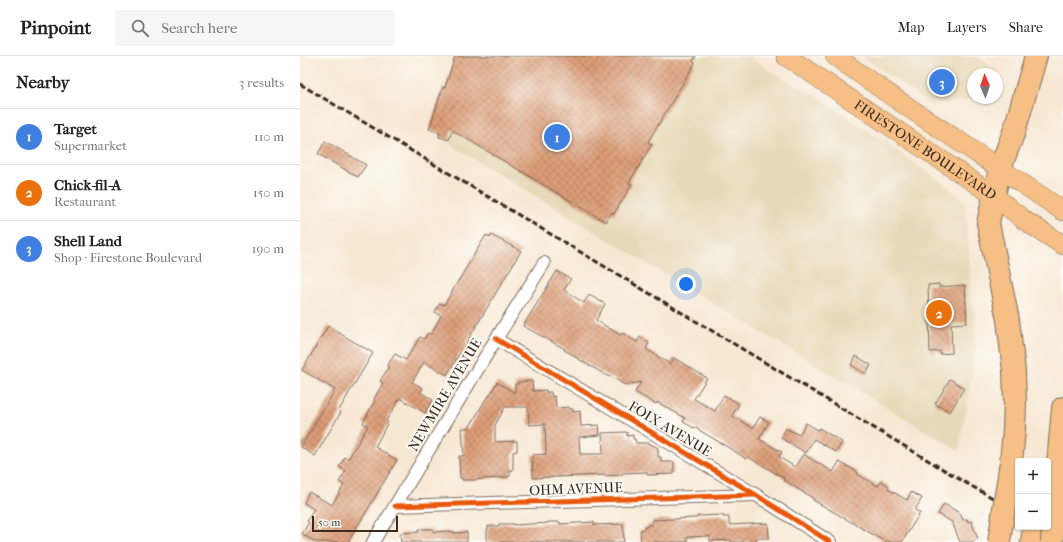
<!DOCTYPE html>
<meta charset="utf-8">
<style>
body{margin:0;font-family:"IM FELL French Canon",serif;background:#f6f6f6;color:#222}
.controls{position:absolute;right:12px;bottom:12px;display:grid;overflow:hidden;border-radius:4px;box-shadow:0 1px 3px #0004}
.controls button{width:36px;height:36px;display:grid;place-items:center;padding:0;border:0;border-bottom:1px solid #e0e0e0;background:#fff;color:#222;font:20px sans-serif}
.compass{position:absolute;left:667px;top:12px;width:36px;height:36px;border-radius:50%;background:#fff;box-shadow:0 1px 3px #0004;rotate:358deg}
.scale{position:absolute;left:12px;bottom:10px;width:86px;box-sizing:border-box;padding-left:4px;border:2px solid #3b2a1e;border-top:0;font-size:11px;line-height:14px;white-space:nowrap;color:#3b2a1e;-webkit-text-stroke:3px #fdfcf7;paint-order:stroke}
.you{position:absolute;left:386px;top:228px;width:14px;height:14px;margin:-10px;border:3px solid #fff;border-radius:50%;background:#1a73e8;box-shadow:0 0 0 6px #1a73e833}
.badge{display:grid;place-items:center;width:26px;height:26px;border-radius:50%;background:#0f766e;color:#fff;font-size:13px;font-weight:700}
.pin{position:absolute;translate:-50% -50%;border:2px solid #fff;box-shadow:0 1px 4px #0006}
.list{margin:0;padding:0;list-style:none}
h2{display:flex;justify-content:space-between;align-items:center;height:52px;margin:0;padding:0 16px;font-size:17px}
h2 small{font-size:13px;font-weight:400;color:#767676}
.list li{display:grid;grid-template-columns:26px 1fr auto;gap:12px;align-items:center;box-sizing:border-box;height:56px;padding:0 16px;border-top:1px solid #e0e0e0}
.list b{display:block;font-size:15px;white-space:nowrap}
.list p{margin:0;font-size:13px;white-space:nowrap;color:#767676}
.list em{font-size:13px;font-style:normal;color:#767676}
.icon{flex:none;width:22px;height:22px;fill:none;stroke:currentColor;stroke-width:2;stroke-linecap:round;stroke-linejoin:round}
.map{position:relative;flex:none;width:763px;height:486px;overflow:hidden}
header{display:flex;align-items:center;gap:24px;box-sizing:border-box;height:56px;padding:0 20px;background:#fff;border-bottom:1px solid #e0e0e0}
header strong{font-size:19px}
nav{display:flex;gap:22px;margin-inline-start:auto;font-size:14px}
.search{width:280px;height:36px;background:#f6f6f6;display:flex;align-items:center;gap:10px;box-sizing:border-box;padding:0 14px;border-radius:4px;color:#767676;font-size:15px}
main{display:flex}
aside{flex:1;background:#fff}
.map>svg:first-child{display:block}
.built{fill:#e8d9ba}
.building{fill:url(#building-cross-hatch)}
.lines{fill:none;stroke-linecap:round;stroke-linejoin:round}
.street-casing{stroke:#7d6c5e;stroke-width:14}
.primary-casing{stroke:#7d6c5e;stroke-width:20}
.highway-casing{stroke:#7d6c5e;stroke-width:24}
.street{stroke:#fff;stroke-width:12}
.primary{stroke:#f5bf86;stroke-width:19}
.highway{stroke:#f5bf86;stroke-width:22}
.rail{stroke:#3b2a1e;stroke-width:3;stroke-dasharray:6 3;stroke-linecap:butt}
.highway-bridge-casing{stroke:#7d6c5e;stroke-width:24;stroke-linecap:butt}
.highway-bridge{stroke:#f5bf86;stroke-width:22}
.cycleway-casing{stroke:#fdfcf7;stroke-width:8}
.cycleway{stroke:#e8590c;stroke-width:5}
.labels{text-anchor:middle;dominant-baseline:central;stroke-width:3.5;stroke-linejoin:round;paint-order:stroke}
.street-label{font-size:14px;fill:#3b2a1e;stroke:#fdfcf7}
</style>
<header>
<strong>Pinpoint</strong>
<div class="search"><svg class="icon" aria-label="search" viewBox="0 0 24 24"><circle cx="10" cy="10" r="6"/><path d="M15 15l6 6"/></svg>Search here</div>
<nav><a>Map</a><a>Layers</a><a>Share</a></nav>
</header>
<main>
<aside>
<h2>Nearby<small>3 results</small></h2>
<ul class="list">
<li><span class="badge" style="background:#3f7fe0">1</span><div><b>Target</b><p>Supermarket</p></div><em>110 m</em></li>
<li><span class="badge" style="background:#e8710a">2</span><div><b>Chick-fil-A</b><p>Restaurant</p></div><em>150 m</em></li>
<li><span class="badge" style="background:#3f7fe0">3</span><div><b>Shell Land</b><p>Shop · Firestone Boulevard</p></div><em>190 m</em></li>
</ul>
</aside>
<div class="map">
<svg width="763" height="486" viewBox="0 0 763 486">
<defs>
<pattern id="building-cross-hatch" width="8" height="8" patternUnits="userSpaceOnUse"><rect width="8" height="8" fill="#dd9d77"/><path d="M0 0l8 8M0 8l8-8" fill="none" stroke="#b48061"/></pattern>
</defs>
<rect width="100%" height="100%" fill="#fdfcf7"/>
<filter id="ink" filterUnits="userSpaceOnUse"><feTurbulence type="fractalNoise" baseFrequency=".025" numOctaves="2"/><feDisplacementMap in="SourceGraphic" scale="8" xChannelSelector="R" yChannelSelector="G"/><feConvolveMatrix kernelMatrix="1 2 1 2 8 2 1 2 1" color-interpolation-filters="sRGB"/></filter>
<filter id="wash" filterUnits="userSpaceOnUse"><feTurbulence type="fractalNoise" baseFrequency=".012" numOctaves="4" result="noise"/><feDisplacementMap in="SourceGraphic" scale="16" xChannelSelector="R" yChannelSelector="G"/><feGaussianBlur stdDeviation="0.9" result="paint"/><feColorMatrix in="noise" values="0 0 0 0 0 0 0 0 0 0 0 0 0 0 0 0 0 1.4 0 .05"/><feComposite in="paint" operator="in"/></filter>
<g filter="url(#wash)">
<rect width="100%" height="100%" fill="#f7e8d4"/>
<!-- built -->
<g class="built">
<polygon points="182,0 448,0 472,16 508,36 519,41 647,130 662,142 665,146 676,293 659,395 149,88"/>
<polygon points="562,0 677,0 700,17 697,20 697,18 673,18 673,42 674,42 672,44 631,49"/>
</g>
<g id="blocks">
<!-- building -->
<g class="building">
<polygon points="155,0 396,0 393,5 395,7 348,86 352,88 329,127 332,128 314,158 312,156 306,166 152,74 149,84 139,81 140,77 129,73 143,31 145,32"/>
<polygon points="25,85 66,109 58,121 18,98"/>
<polygon points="186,179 190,182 191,179 221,195 166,287 169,289 163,299 160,297 147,319 124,306 112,326 123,332 120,336 133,344 125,357 100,342 86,365 88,366 75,391 97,404 48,486 16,486 2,478 9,466 7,465 14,453 4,447 9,436 32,449 44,429 39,426 46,415 39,411 45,401 48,403 68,370 63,367 75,344 74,343 83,327 80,325 89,311 87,310 95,298 106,304 120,281 124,283 128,277 131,278 141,260 135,256 140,247 144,249"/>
<polygon points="257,215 271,223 264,234 284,247 289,239 305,248 296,264 320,279 322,277 337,286 340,281 349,287 346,293 370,308 374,302 407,322 394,343 415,355 424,339 439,348 432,360 453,372 460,361 469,366 459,383 482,396 479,401 495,411 503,398 533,416 539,406 558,416 557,418 578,430 581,425 589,430 588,433 607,444 611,436 622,442 615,454 620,457 602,486 586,486 513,444 514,443 484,424 484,422 448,401 446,403 439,398 394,371 394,372 383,366 385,362 357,346 356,348 335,336 341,326 325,329 310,320 309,321 275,301 275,300 264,294 265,293 223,270"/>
<polygon points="639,228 639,231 665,229 667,267 651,268 652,297 640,298 640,295 630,296 628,229"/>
<polygon points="28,270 40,277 39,277 73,297 39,354 41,356 15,400 1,391 35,334 2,314"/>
<polygon points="556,300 571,309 566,318 551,309"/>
<polygon points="650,323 664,332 650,356 635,348"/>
<polygon points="232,325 233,335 246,334 246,336 251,336 252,341 255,340 256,352 269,351 269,353 273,353 273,356 280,355 281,370 299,369 300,379 279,381 280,398 303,398 302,377 327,376 327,380 333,379 333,383 335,383 336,387 349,387 358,392 358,401 361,401 361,406 374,406 374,418 347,419 347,416 322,417 322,419 304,420 304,419 233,422 232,399 246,398 245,368 229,369 228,351 205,351 195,369 195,386 217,385 217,395 213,396 213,414 210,415 210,420 208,420 208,421 173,424 162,424 162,422 160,422 159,400 164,400 162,372 169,372 187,341 188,342 197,326 215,337 215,328 218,328 218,326"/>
<polygon points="506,367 518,374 519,372 542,386 536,396 514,383 506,397 481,382 486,372 499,379"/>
<polygon points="644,448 660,457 663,464 667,463 668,466 671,465 678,483 671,486 660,486 652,466 638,458"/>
<polygon points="423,459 423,461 429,461 429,469 468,467 469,482 456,482 456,486 431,486 431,484 410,485 410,480 387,481 387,486 341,486 340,474 344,474 344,471 347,471 347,469 352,469 352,464 394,462 397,462 397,460"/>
<polygon points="248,466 260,466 260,468 294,466 294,469 323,468 324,486 187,486 187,473 188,473 188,470 199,470 199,468 214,468 214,469 248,467"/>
<polygon points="118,473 133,473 133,476 150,475 150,476 154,476 154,477 167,476 167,486 101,486 100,477 119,476"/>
</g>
</g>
</g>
<g filter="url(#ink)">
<use href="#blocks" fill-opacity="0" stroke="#7d6c5e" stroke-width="1"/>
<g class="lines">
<!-- street casing -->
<g class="street-casing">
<g id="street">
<polyline points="196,283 456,439 530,486"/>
<polyline points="95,450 456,439"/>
<polyline points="73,486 196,283 244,207"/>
</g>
</g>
<!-- primary casing -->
<g class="primary-casing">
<g id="primary">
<path id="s1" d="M486 0 693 139 724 164 763 189"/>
<path d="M535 0C609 54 687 103 763 155"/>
</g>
</g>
<!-- highway casing -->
<g class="highway-casing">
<g id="highway">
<polyline points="711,406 714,374 715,347 714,315 708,264 688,167 700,112 714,76 736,0"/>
<polyline points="755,441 763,352"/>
<polyline points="732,486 734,471"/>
</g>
</g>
<!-- street -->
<use href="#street" class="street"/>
<!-- primary -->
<use href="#primary" class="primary"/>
<!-- highway -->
<use href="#highway" class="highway"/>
<!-- rail -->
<g class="rail">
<polyline points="0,28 666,427 718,456"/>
<polyline points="744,471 763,482"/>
</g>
<!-- highway-bridge casing -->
<g class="highway-bridge-casing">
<g id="highway-bridge">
<polyline points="699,486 711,406"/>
<polyline points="752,486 755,441"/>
</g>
</g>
<!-- highway-bridge -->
<use href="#highway-bridge" class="highway-bridge"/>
<!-- cycleway casing -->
<g class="cycleway-casing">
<g id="cycleway">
<polyline points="196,283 456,439 530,486"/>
<polyline points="95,450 456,439"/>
</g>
</g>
<!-- cycleway -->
<use href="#cycleway" class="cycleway"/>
</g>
</g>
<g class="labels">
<!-- street labels -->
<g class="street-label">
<text stroke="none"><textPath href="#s1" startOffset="168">FIRESTONE BOULEVARD</textPath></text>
<text transform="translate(145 339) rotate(-59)">NEWMIRE AVENUE</text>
<text transform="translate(370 373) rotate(31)">FOIX AVENUE</text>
<text transform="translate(276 433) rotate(-2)">OHM AVENUE</text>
</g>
</g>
</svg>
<div class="controls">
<button>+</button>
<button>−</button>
</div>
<svg class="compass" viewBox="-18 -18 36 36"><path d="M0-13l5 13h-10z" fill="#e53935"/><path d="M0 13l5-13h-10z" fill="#767676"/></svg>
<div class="scale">50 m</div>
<div class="you"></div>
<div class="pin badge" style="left:257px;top:81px;background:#3f7fe0">1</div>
<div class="pin badge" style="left:639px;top:257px;background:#e8710a">2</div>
<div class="pin badge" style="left:642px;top:26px;background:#3f7fe0">3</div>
</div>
</main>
